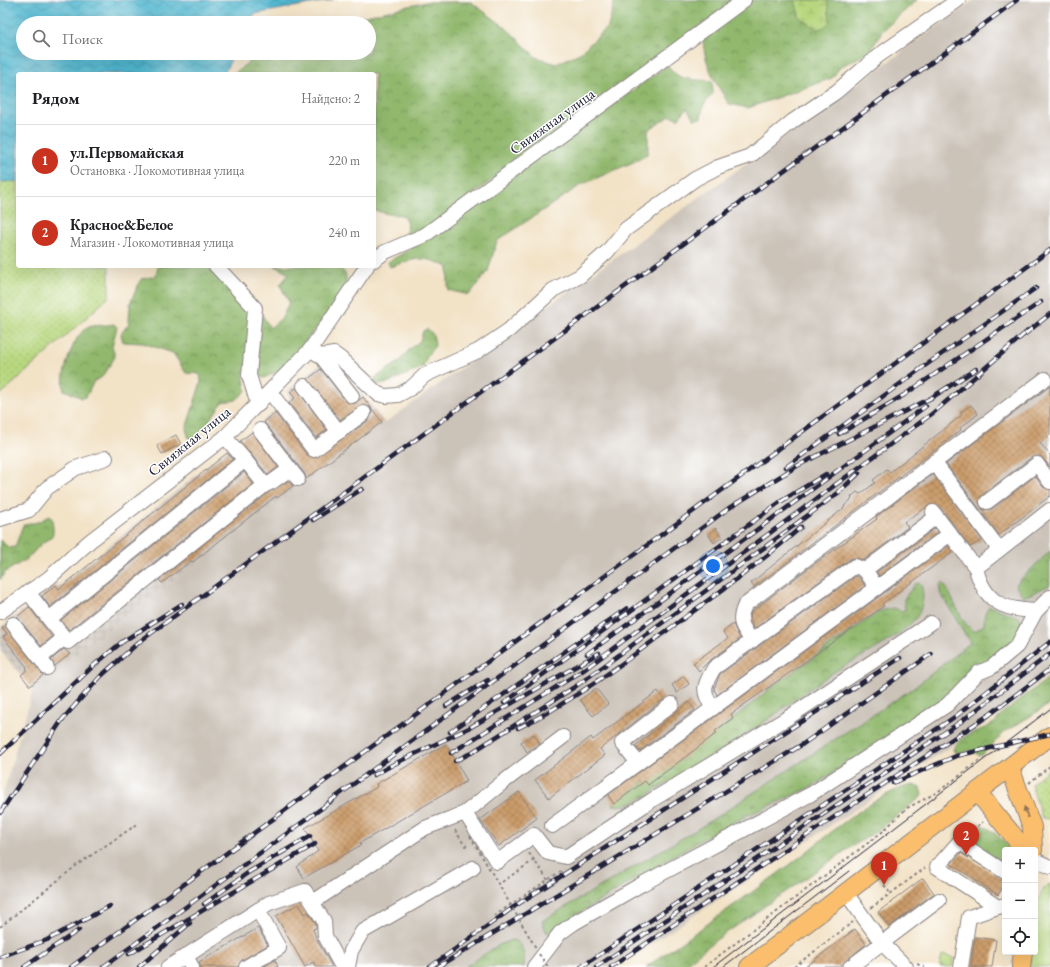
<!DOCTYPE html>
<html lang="ru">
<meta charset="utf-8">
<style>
body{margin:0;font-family:"EB Garamond",serif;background:#f6f6f6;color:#202124}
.controls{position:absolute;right:12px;bottom:12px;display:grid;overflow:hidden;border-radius:4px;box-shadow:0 4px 16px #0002}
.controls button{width:36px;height:36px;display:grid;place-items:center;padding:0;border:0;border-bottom:1px solid #e0e0e0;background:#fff;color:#202124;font:20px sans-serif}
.you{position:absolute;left:713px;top:566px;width:14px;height:14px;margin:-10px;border:3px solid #fff;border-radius:50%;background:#1a73e8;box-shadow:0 0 0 6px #1a73e833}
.badge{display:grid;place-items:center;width:26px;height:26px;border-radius:50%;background:#c8321e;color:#fff;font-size:13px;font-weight:700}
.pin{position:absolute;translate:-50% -33px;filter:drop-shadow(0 1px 2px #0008)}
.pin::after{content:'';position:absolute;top:21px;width:14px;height:12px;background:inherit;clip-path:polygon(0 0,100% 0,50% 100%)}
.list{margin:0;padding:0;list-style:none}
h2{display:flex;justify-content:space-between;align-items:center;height:52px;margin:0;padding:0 16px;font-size:17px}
h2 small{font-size:13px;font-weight:400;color:#757577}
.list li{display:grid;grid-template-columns:26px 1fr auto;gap:12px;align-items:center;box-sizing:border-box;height:72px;padding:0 16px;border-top:1px solid #e0e0e0}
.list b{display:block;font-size:15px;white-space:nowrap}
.list p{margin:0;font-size:13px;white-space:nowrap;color:#757577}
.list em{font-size:13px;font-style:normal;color:#757577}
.icon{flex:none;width:22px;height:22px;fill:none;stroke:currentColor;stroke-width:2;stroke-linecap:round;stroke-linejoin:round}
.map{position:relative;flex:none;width:1050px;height:967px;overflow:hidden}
.search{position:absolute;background:#fff;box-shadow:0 4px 16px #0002;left:16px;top:16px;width:360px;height:44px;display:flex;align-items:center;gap:10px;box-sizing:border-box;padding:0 14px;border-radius:22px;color:#757577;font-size:15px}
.panel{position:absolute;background:#fff;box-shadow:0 4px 16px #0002;left:16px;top:72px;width:360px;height:196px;border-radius:4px}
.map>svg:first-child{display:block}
.industrial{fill:url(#industrial-grid)}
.railway{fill:#cbc2b8}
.grass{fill:url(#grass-dots);stroke:#6c7c5c}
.forest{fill:url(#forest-crowns);stroke:#5a6d54}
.wetland{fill:url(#wetland-marsh);stroke:#6c7c5c}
.park{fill:url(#park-tufts);stroke:#6c7c5c}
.water{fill:url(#water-waves);stroke:#3a6d86}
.building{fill:url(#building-cross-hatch)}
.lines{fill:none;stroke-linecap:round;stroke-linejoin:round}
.minor-casing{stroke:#8a8280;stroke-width:16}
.major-casing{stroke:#8a8280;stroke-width:20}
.path{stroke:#8a8280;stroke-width:2;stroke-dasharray:3 3;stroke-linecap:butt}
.minor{stroke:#fff;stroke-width:14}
.major{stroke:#fabe6d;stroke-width:18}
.tram{stroke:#22223b;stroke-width:1}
.rail-casing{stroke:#22223b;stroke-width:4.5}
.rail{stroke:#fff;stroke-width:3;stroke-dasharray:9;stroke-linecap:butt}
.path-bridge{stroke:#8a8280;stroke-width:2;stroke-dasharray:3 3;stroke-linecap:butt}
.oneway{fill:#8e7054}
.labels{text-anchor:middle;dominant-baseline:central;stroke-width:3;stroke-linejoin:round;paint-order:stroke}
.street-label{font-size:15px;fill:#22223b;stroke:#fff}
</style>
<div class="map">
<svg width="1050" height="967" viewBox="0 0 1050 967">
<defs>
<pattern id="industrial-grid" width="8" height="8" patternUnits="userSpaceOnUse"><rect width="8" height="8" fill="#cbc2b8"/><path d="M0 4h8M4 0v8" fill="none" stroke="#aea69f"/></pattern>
<pattern id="grass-dots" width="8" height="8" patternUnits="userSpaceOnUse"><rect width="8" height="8" fill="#b7d77e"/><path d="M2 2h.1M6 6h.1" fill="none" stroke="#9db86e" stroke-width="1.8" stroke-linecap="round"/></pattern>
<pattern id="forest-crowns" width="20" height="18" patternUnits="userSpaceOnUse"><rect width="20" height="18" fill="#91b86d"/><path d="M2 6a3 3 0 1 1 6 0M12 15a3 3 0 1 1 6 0" fill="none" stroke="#76955b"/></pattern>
<pattern id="wetland-marsh" width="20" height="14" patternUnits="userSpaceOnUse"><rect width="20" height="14" fill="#b7d77e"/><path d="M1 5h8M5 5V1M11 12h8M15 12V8" fill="none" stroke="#9db86e"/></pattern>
<pattern id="park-tufts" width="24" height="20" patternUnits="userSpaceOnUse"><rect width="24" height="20" fill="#b7d77e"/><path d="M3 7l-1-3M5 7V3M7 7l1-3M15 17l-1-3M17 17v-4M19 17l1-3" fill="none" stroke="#9db86e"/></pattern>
<pattern id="water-waves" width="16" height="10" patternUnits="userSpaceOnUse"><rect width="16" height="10" fill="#51b8d0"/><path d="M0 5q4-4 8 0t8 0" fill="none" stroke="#4395aa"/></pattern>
<pattern id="building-cross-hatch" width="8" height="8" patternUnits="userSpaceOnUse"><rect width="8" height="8" fill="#cb9c6a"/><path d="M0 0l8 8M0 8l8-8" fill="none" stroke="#a47f58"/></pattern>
</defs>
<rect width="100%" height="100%" fill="#fff"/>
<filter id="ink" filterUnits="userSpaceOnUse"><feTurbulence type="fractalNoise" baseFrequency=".025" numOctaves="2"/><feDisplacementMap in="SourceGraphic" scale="8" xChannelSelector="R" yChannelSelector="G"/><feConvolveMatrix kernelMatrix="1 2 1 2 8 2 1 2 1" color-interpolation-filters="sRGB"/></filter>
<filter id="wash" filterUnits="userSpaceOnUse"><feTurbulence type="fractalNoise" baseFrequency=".012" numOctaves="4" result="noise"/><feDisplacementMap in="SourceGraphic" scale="16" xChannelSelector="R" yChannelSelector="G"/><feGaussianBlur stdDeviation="0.9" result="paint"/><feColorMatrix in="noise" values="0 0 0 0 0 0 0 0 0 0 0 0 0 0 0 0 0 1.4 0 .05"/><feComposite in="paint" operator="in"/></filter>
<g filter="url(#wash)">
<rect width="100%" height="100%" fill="#f2e2c6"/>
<!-- industrial -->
<polygon class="industrial" points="334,358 385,423 122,619 33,690 0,650 0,628 56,583 59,586 290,399 287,391 319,365"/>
<!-- railway -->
<polygon class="railway" points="974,0 1050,0 1050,673 992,719 616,967 0,967 0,804 33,690 122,619 385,423"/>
<!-- grass -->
<g class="grass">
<polygon points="18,181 18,266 109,266 109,297 0,395 0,182"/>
<polygon points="1050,768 1050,819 1042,818 1031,784"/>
</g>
<!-- forest -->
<g class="forest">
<polygon points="615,0 736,0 411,240 406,236 408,224 402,215 388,214 374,210 374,74 234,74 259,53 369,53 369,23 337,23 426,2 471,2 505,27 536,57 556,64 580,53 608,27"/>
<path d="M752 0H917L882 31 870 52 841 66 832 78 748 108 729 104C715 82 703 62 703 36Z"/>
<path d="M668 65C677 82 694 79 712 81L713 93 703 106 701 118 694 119 687 108 678 119 671 115 648 130V153L640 159 581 185 497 241 488 271 469 295 448 290V267C423 255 416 258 390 267L388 262 423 241Z"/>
<polygon points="158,266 207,266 212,272 251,296 270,328 282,318 289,302 280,285 289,274 275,266 339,266 346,275 346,290 285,367 264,378 243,371 246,391 236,400 223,402 195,439 189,439 186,429 201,382 200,374 186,373 173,353 143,343 123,342 121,334 129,323 130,303 141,279 156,276"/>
<path d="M114 324 117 327 112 346 115 357 102 377 94 381 86 397 82 398 64 390C60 375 73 338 85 329 92 324 105 326 114 324Z"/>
<path d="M427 329C434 333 434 338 435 346L428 354 423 367 385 384H376L374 381 375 378 399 362 410 349 420 341 423 331Z"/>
<path d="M50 516 52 519 53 528V534L49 539 42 543 27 559 5 572 0 580V540L9 548 15 547 23 525C28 522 32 524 37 522 42 521 45 517 50 516Z"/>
<polygon points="1050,551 1050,585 1024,597 1015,585"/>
<path d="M920 583C926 594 922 612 914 620 894 643 853 659 828 676 801 694 776 715 748 733 723 750 697 766 671 781 659 788 627 810 613 805L614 803 720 729 776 684 880 611 894 608 902 611 905 610 904 599 915 584Z"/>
<polygon points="942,583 946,587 964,622 974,632 984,625 985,613 989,606 1019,617 1022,622 1013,643 940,703 812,787 746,816 686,848 547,933 542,921 701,827 915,687 971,642 964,633 940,592 940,585"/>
<path d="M1050 677V704L1006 731 983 754 979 755 970 750 961 753 954 752 953 749C962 733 981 732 994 723 998 720 1000 714 1005 711Z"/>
<path d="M914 785 920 788 922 795 920 798 872 834 845 851 716 940 682 967H646C696 932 746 897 795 861 824 839 879 789 914 785Z"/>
<path d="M970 823C986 821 1002 840 1013 850H1005V870L963 838 964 829Z"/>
<path d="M511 940C524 941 525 957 524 967H465L497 946Z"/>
</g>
<!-- wetland -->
<polygon class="wetland" points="795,0 827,0 830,21 824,27 818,29 800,18"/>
<!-- park -->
<g class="park">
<path d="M1050 884V967H1029L1031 952H1035C1035 935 1032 892 1050 884Z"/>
<polygon points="942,955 953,957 952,967 940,967"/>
</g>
<!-- water -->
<polygon class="water" points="0,0 333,0 254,14 249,23 23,23 23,53 234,53 224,74 18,74 18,181 0,182"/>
<g id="blocks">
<!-- building -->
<g class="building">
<polygon points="321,369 346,401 354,404 363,397 382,422 306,479 305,474 264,422 275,413 307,455 315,458 369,420 372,412 371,408 363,405 340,420 308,379"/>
<polygon points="1050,386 1050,435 1040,443 1050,455 1050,467 1041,456 1032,457 982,495 979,503 983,510 992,509 1035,476 1043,487 1050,490 1050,496 999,535 946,464"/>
<polygon points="296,388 327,430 316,438 289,403 295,398 290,392"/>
<polygon points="971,405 978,414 960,428 961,430 754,587 751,583 845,507 844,506 852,499 851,497 857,492 860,494 875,483 873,480 887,469 890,472 962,415 960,413"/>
<polygon points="252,432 278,467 268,475 240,441"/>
<polygon points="176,435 181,444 162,454 157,445"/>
<polygon points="227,453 233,459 50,607 42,596 56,585 59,589"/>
<polygon points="244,472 253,484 69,630 61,620"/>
<polygon points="933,474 982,540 970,547 940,507 931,504 904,522 908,527 864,560 854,558 850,559 754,629 750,619 751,612 802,573 877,519 876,517"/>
<polygon points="288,481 293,486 277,498 276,496 193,562 191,561 162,583 159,580 269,492"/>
<polygon points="716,528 722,537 714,543 708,534"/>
<polygon points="935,528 938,532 879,576 877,572"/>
<polygon points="948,546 953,552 882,604 884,606 731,714 733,718 715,731 717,733 648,785 645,781 614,804 608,795"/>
<polygon points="856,576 859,577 865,586 717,695 714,689 720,674"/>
<polygon points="29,607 52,637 41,646 17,617"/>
<polygon points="733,624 740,639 709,661 699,671 693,663 728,638 723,632"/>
<polygon points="5,626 43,675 30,686 21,675 27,670 26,668 27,667 3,637 7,634 2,628"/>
<polygon points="64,649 70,654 55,666 51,660"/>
<polygon points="684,676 689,684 677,693 672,685"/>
<polygon points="596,688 608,704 593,716 580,700"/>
<polygon points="658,691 664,699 600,749 605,755 549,798 535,780 591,737 593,740"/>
<polygon points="689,702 695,710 640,751 635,746"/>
<polygon points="534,734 540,744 527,752 521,742"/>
<polygon points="446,744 467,781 360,843 361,845 304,878 297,867 318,851 305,828 377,787 376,784"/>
<polygon points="519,792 537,818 499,846 480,820"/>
<polygon points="961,853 1005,880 1005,884 998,895 951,864"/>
<polygon points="923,878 934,893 889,927 878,912"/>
<polygon points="299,904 305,914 308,912 316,924 316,928 313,929 317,940 332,967 316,967 313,962 305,967 276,916"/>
<polygon points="258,928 268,945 242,960 238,967 200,967 199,962"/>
<polygon points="855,929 866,944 839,967 805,967"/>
<polygon points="975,937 996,940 992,967 971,967"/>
<polygon points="275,960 278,967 263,967"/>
</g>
</g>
</g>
<g filter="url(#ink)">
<use href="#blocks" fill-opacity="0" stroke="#8a8280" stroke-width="1"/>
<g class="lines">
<!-- minor casing -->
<g class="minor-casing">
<g id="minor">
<polyline points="374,260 385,252 425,235 744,0"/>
<polyline points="216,266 255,308 249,375 258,405"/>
<polyline points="314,352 321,356 352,396"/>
<polyline points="321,356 334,354 341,359 378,394 386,396 398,395 411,388 425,375 478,351 509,330 553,290 580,276 607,252 626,229 695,179 718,167 750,156 793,121 836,92 878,56 958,0"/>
<polyline points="304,386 339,432"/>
<polyline points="270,392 314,450 364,413"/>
<polyline points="260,430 290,469 272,482 265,485"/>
<polyline points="934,462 999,549"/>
<polyline points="290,469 298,479"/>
<polyline points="987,502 1037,464 1050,482"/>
<polyline points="933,512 976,568"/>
<polyline points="0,519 29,510 47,488 63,477 76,468 106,458"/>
<polyline points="865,570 936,517"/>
<polyline points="28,592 49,619 245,460 225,437"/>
<path d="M1036 611C1003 610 984 602 976 568L1050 510"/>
<polyline points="0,612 49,578 90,541 225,437 310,350 367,266"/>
<polyline points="49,619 68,642 265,485 245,460"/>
<polyline points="13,624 40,658 64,638"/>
<path d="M752 641C742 626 737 622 745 605L1045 379"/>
<polyline points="40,658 47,668"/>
<path d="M713 708C701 691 704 685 714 668L855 566 865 570 877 588"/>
<polyline points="638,763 622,743 672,704"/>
<polyline points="465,813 497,862 534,835 548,853 566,857 652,800 789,717 931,623"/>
<polyline points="552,826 950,534"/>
<polyline points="1035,860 1050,867"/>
<polyline points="1005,872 959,842 937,867 998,907 1005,905"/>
<polyline points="846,893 882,943 906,967"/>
<polyline points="313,902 425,828 465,813 502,783 563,737"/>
<polyline points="168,967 186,956"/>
<polyline points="192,967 186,956 269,903 305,891 324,921 325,936 342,967"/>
<polyline points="246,967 279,948 258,910"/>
<polyline points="348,967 351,951 362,932 473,868"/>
<polyline points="534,967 560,933 574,923 642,884 811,794 947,705 978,673 992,667 1017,646 1036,611 1050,597"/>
<polyline points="850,967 939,900"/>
<polyline points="961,967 969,917 998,907"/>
</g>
</g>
<!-- major casing -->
<g class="major-casing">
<g id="major">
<polyline points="1010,768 1032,827 1033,850"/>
<polyline points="978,793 1025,850"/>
<polyline points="749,967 1050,736"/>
<polyline points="1021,967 1023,952"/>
</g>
</g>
<!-- path -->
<g class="path">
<polyline points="1029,783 1050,766"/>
<polyline points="455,830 465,846 469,844"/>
<polyline points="968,834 983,822"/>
<polyline points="529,853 548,880"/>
<polyline points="502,882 534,860"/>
<polyline points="884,885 890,893"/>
<polyline points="871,908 925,868"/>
<polyline points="494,916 564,869"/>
<polyline points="0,927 77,865 139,823"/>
<polyline points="917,964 924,967"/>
<polyline points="704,967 881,833 907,808 936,793 962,774 982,758"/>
<polyline points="794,967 853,922"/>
</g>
<!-- minor -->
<use href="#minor" class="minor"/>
<!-- major -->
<use href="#major" class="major"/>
<!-- tram -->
<g class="tram">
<polyline points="713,967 1050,709"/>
<polyline points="723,967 849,871"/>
</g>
<!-- rail casing -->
<g class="rail-casing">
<g id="rail">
<polyline points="1025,334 1050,314"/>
<polyline points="839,434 904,395 1041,302"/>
<polyline points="786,467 926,365 1036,288"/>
<polyline points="313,520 362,489"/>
<polyline points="587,654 926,406"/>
<polyline points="504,703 780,502 826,474"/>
<polyline points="446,706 488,680"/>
<path d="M518 728C572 702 620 665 669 629 714 596 759 564 801 527"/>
<polyline points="450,732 627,608"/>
<polyline points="451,753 585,669 933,413 1029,330"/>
<polyline points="0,754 92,667 122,642 182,604"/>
<polyline points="455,761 471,753 576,686 608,663 838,493 859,473"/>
<polyline points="374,775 394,764 469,728 599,653"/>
<polyline points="893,783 956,756 1050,734"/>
<polyline points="329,802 729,508 797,466 931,398 976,369"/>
<polyline points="0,813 62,720 100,677 139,642 1017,0"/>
<polyline points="204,904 249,872 310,836"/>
<polyline points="129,954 315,844"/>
<polyline points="0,957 47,940 110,906"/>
<polyline points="24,967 79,930"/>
<polyline points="71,967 1050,250"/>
<polyline points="103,967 333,800"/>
<polyline points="139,967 190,923"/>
<polyline points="430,967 518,904 900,658"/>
<polyline points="438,967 803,744 931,654"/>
<polyline points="581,967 956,716 1050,642"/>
<polyline points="596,967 959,723 1050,654"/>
<polyline points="611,967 861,799 989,715 1050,669"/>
</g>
</g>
<!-- rail -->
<use href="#rail" class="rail"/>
<!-- path-bridge -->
<g class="path-bridge">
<polyline points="470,836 536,948"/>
<polyline points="539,954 548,967"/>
</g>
</g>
<!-- one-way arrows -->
<defs><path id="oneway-solid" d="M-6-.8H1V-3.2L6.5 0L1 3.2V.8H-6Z"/></defs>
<use class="oneway" href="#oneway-solid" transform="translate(1026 812) rotate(-109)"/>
</g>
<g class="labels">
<!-- street labels -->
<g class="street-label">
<text transform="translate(552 121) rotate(-36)">Свияжная улица</text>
<text transform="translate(189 441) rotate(-39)">Свияжная улица</text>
</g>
</g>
</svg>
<div class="controls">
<button>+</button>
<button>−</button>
<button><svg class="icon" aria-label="locate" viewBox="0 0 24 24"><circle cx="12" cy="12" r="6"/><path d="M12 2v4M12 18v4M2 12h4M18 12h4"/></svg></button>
</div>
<div class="you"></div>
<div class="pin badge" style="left:884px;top:885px">1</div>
<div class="pin badge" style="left:966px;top:855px">2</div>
<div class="search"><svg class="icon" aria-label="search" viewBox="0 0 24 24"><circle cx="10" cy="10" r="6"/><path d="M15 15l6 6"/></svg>Поиск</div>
<section class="panel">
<h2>Рядом<small>Найдено: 2</small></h2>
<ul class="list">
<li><span class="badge">1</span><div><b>ул.Первомайская</b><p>Остановка · Локомотивная улица</p></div><em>220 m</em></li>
<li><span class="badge">2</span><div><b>Красное&amp;Белое</b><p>Магазин · Локомотивная улица</p></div><em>240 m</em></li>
</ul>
</section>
</div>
